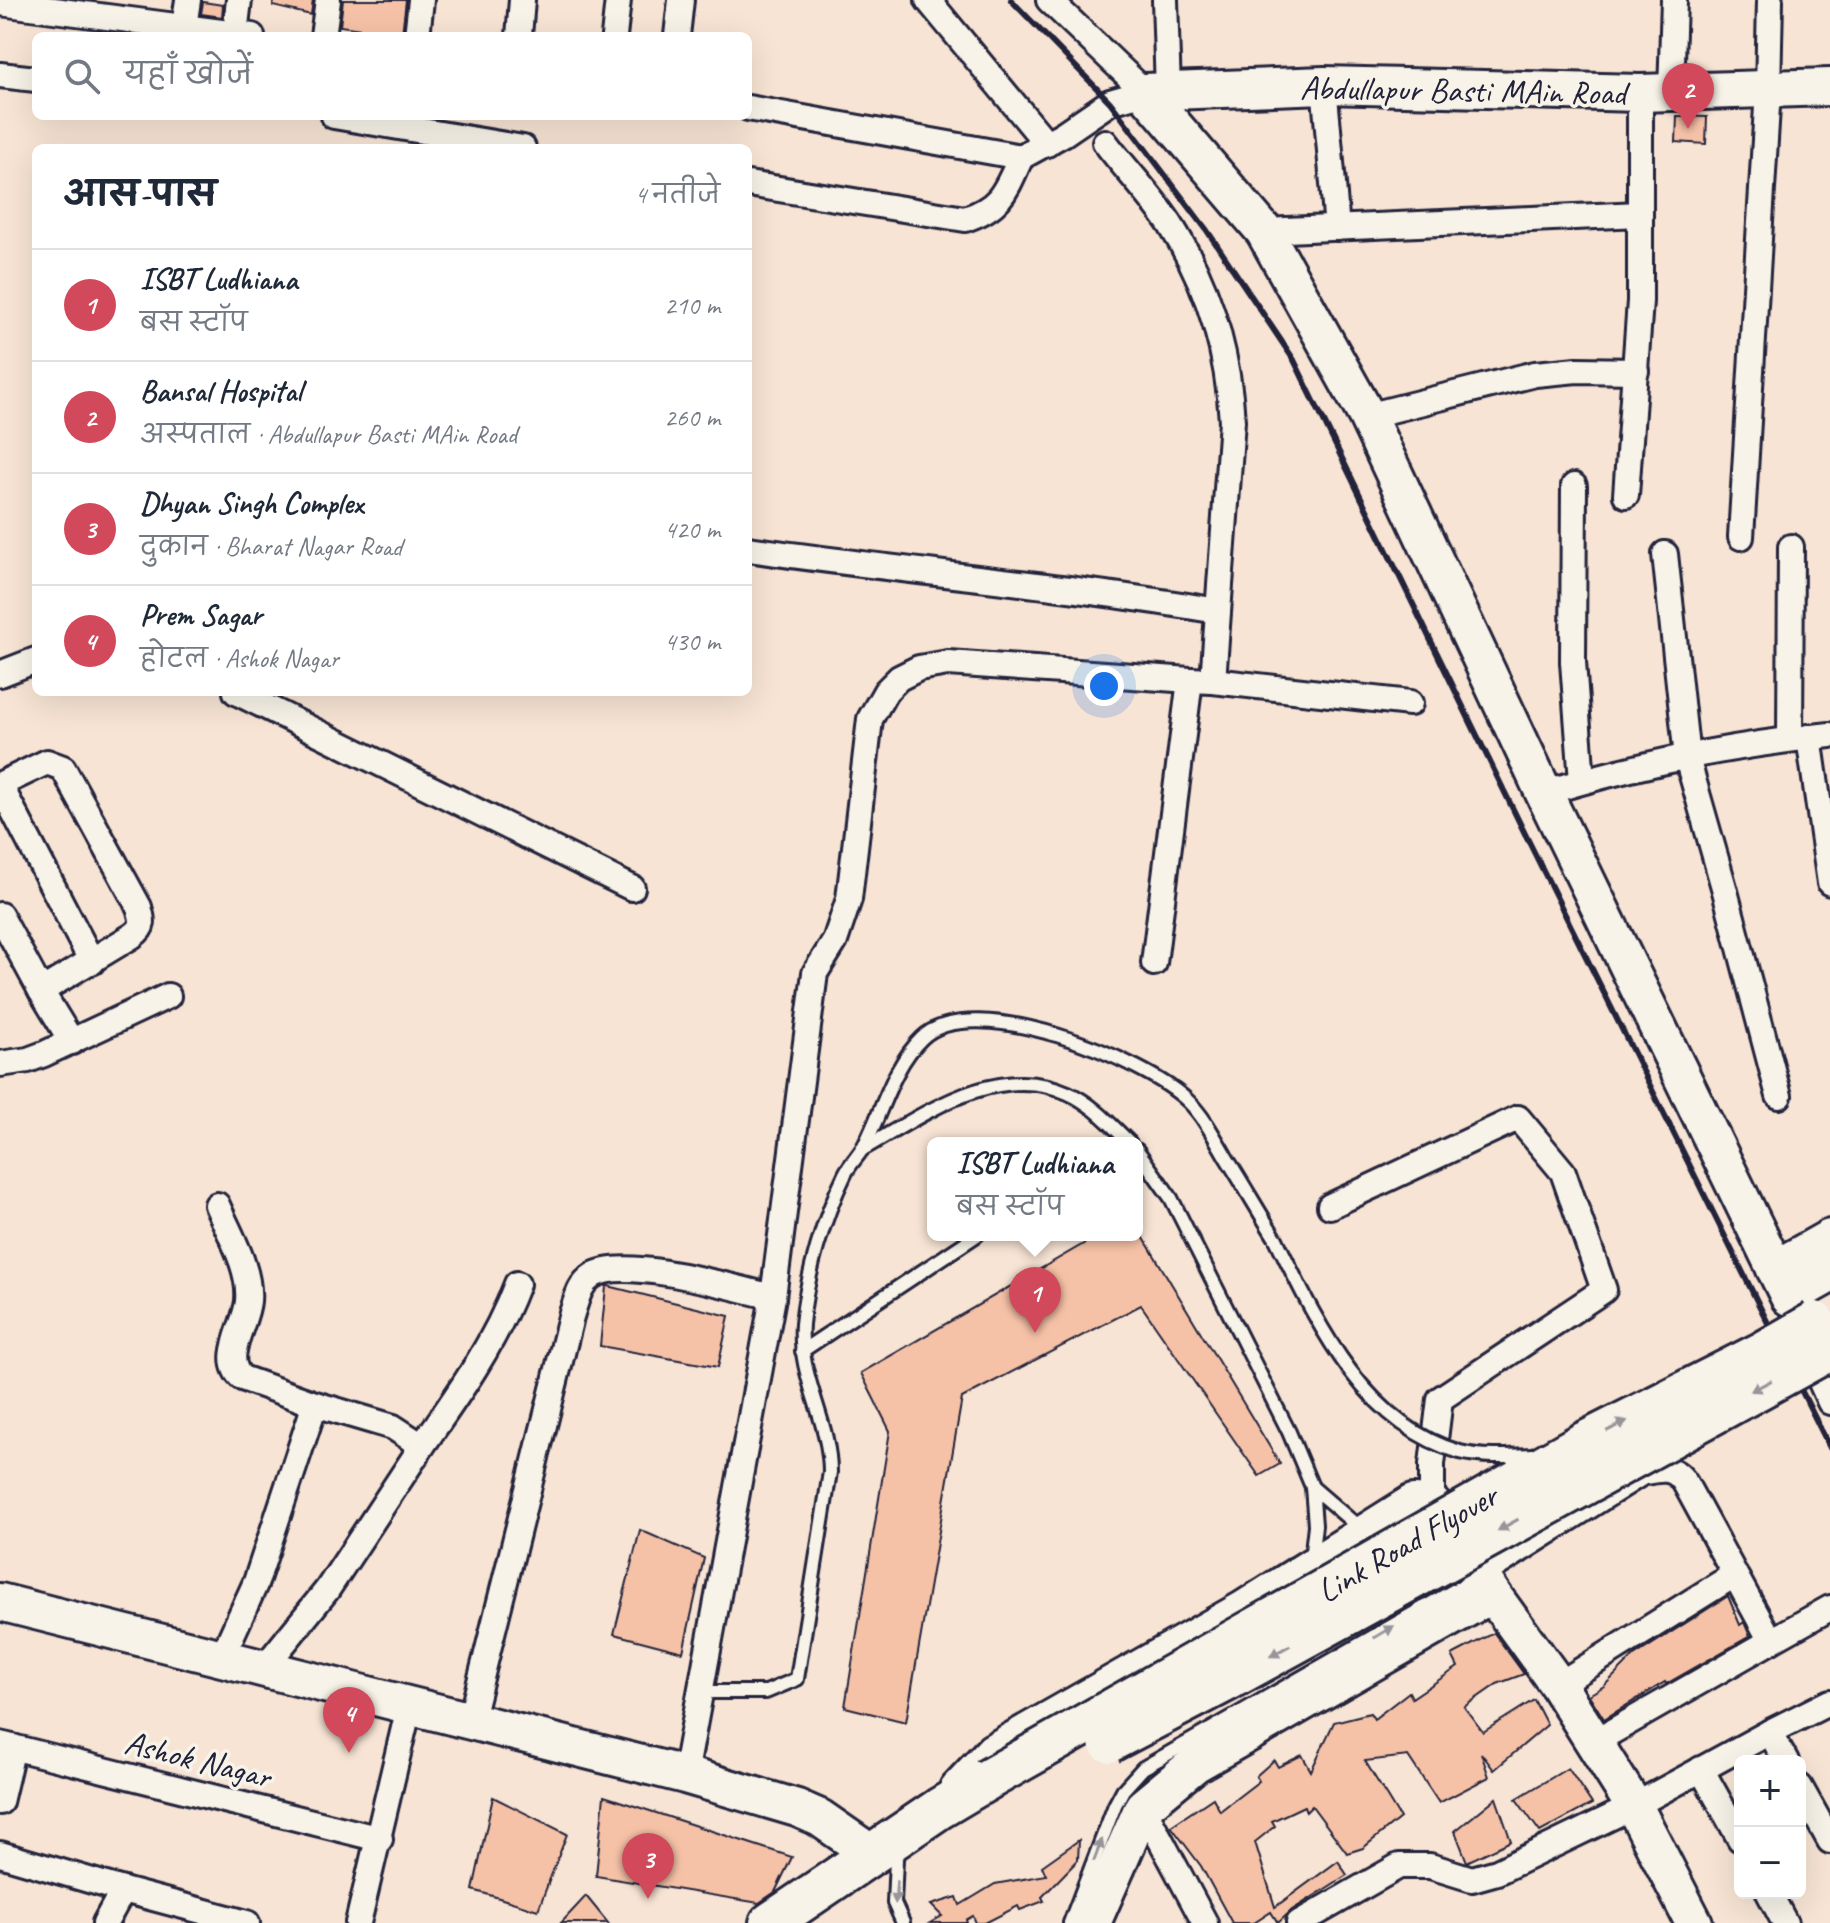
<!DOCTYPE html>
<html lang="hi">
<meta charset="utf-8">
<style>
body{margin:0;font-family:Caveat,"Playpen Sans Deva",sans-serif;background:#f2f2f3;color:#1f2937}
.controls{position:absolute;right:24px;bottom:24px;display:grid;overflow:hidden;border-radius:12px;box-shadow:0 8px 32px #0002}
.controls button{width:72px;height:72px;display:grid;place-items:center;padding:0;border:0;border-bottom:2px solid #e0e1e3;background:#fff;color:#1f2937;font:40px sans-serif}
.you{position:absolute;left:1104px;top:686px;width:28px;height:28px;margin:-20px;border:6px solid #fff;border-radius:50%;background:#1a73e8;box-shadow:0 0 0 12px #1a73e833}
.badge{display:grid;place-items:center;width:52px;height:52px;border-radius:50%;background:#d1495b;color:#fff;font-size:26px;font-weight:700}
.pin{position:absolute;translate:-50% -66px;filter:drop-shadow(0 2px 4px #0008)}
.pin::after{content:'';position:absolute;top:42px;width:28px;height:24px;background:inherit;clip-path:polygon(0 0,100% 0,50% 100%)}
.popup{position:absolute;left:927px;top:1137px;width:216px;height:104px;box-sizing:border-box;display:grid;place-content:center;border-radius:12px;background:#fff;filter:drop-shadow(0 2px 6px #0005);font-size:26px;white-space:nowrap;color:#747a83}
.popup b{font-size:30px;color:#1f2937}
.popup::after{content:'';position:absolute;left:50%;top:100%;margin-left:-16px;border:16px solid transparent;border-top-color:#fff}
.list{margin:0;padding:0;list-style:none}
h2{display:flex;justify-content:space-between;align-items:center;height:104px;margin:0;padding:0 32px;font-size:34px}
h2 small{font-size:26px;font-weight:400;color:#747a83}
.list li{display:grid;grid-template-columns:52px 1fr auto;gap:24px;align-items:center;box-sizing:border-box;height:112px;padding:0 32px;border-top:2px solid #e0e1e3}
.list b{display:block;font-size:30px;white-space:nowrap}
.list p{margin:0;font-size:26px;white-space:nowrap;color:#747a83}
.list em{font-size:26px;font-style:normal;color:#747a83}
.icon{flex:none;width:44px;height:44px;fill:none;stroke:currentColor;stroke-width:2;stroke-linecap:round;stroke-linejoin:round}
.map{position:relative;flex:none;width:1830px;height:1923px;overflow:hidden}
.search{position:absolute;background:#fff;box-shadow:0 8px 32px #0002;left:32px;top:32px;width:720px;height:88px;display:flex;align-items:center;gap:20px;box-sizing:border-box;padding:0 28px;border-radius:12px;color:#747a83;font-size:30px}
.panel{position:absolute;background:#fff;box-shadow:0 8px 32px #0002;left:32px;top:144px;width:720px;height:552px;border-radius:12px}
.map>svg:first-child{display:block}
.building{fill:#f6c2a7;stroke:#22223b;stroke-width:2}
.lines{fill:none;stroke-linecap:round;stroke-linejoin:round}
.lane-casing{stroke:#22223b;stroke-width:18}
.street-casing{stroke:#22223b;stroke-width:30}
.secondary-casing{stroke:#22223b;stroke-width:42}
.primary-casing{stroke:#22223b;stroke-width:46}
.lane{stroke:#f7f3e8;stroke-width:12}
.street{stroke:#f7f3e8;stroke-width:24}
.secondary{stroke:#f7f3e8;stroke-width:36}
.primary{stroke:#f7f3e8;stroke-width:40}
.rail{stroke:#22223b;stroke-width:6}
.lane-bridge-casing{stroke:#22223b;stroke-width:18;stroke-linecap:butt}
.primary-bridge-casing{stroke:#22223b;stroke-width:46;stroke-linecap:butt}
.lane-bridge{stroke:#f7f3e8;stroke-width:12}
.primary-bridge{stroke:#f7f3e8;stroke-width:40}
.oneway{fill:#97959a}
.labels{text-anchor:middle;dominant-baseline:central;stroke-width:7;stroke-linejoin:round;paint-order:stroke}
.street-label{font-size:34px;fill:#22223b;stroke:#f7f3e8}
</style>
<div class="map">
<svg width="1830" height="1923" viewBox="0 0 1830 1923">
<rect width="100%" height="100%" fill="#f7e4d4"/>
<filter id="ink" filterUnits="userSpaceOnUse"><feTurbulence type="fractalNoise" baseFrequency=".0125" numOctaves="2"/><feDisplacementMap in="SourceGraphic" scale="16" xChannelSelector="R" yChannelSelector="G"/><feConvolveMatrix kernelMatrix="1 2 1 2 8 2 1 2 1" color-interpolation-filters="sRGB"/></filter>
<g filter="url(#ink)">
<!-- building -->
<g class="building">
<polygon points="273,0 313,0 311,15 273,6"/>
<polygon points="343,0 406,0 402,34 369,36 369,30 340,26"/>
<polygon points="203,2 223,5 222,17 201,14"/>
<polygon points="1677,116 1707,117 1706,144 1676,142"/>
<polygon points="1099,1235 1142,1235 1280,1464 1259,1476 1141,1305 962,1398 906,1722 845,1707 890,1431 861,1373"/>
<polygon points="608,1286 729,1316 718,1367 600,1346 606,1287"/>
<polygon points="640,1530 704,1558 683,1652 614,1634"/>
<polygon points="1728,1596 1740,1625 1744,1622 1750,1636 1666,1684 1665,1682 1604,1719 1589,1695 1604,1686 1634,1656"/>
<polygon points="1494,1633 1524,1674 1497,1684 1464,1707 1483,1732 1534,1700 1547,1725 1494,1770 1481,1753 1489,1777 1439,1803 1408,1756 1365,1761 1400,1818 1363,1848 1347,1853 1312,1806 1306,1812 1304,1806 1272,1821 1275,1826 1255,1842 1275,1907 1338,1861 1347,1875 1292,1910 1278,1923 1271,1912 1254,1923 1232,1923 1201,1866 1171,1826 1213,1798 1220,1811 1259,1781 1256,1776 1274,1760 1278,1767 1302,1755 1311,1771 1334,1722 1370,1713 1374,1719 1409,1692 1412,1698 1458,1667 1452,1655"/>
<polygon points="1568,1768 1592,1804 1540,1832 1516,1799"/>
<polygon points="604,1796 792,1857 775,1892 759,1903 596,1876"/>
<polygon points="493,1797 567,1834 538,1910 473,1890"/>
<polygon points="1496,1798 1511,1841 1467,1862 1455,1831"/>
<polygon points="1079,1840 1078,1860 1042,1897 1044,1901 1020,1910 1018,1906 985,1923 976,1923 973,1916 966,1920 967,1923 930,1923 942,1916 931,1905 957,1897 960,1905 995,1884 1046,1875 1042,1866"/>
<polygon points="586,1896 608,1923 561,1923"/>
</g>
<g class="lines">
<!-- lane casing -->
<g class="lane-casing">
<g id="lane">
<path d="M863 1149C923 1115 997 1060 1068 1093 1093 1104 1111 1125 1130 1143"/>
<polyline points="1137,1150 1171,1198 1289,1432 1312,1487 1315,1525 1311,1560"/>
<polyline points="802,1351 977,1235"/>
<polyline points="1312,1487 1362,1530"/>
<path d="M700 1692H766L797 1679 830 1472C830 1421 798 1377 802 1324 807 1274 823 1219 845 1174 850 1163 860 1155 865 1144 883 1109 893 1066 922 1038 972 989 1146 1059 1189 1102 1204 1117 1215 1138 1226 1157 1243 1184 1259 1212 1276 1239"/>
<polyline points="896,1859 894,1903 903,1923"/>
<polyline points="1070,1923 1115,1805 1123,1790 1143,1768 1476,1578"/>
</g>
</g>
<!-- street casing -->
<g class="street-casing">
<g id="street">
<polyline points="928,0 1047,144"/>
<polyline points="1049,0 1145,92"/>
<polyline points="1165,0 1168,91"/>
<polyline points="0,3 252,36"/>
<polyline points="184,27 188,0"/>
<polyline points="235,34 239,0"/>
<polyline points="323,36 328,0"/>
<polyline points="417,36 421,0"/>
<polyline points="519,36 522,0"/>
<polyline points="614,36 618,0"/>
<polyline points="677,36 681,0"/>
<polyline points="0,75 36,79"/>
<polyline points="1324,85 1337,228"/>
<polyline points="1671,93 1674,0"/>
<polyline points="748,108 1021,157 1063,134 1110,102 1145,92"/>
<polyline points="334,116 523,148"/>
<path d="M1105 142C1126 170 1151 195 1170 224 1208 284 1228 350 1232 421L1213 681 1190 680 1154 963"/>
<path d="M748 184 965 219C1002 207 1006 190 1021 157"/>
<polyline points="1264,231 1640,214"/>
<polyline points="1367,416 1535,374 1577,370 1636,371"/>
<polyline points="1574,486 1573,662 1582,781"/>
<polyline points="1626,495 1640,301 1640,93"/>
<polyline points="1741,537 1768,90 1770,0"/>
<path d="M748 549C904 572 1062 584 1218 611"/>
<polyline points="1665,554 1687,758 1725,891 1779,1096"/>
<polyline points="0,674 36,660"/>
<polyline points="1213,681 1410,703"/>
<polyline points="236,692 632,888"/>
<polyline points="1809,737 1830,883"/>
<polyline points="1790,739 1791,547"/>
<path d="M1 784 47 762 63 768 139 907C143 921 145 927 132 936L41 991"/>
<polyline points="0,785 92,962"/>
<path d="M1544 793C1636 764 1734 745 1830 735"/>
<polyline points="0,915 41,991 72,1042"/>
<polyline points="0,1064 28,1060 44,1054 168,996"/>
<path d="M217 1205C229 1233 251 1269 248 1301 246 1325 220 1359 242 1378L315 1404"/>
<polyline points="1330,1206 1518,1118 1563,1172 1604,1290 1440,1399 1432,1464 1432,1504"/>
<polyline points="1830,1377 1821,1382 1830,1402"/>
<path d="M422 1446C458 1395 495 1343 517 1284"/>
<path d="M1480 1575 1641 1473C1660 1469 1674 1465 1685 1483L1771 1641 1830 1608"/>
<polyline points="221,1659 256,1582 315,1404 393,1427 422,1446 327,1590 263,1669"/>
<polyline points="1558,1685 1734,1575"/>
<path d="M470 1722 572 1313C577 1299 579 1285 592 1276 623 1255 735 1288 773 1297L815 973 835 941 849 899 870 719 886 691 899 678 919 668 948 663 1190 680"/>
<polyline points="1770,1732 1786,1761"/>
<polyline points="1594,1742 1771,1641"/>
<polyline points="0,1744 380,1839"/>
<polyline points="1701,1769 1740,1839"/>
<polyline points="685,1775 773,1297"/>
<polyline points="1800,1787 1830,1841"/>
<polyline points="0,1802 13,1747"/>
<polyline points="1143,1807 1205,1923"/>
<polyline points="0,1854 123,1890"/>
<polyline points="1769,1893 1785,1923"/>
<polyline points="105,1923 123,1890 247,1923"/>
<polyline points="358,1923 409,1707"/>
<polyline points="1299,1923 1399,1866 1430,1866 1472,1879 1497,1872 1634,1806 1770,1732 1830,1702"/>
</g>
</g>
<!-- secondary casing -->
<g class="secondary-casing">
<g id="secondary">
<polyline points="1145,92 1264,231 1367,416 1544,793 1789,1297 1830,1274"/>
<polyline points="1145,92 1324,85 1640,93 1830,87"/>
<polyline points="1775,1269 1830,1238"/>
<polyline points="0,1602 685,1775 797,1808 820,1818 872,1854"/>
<polyline points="958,1789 993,1752 1243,1610 1413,1503 1432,1504 1455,1533 1492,1594 1558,1685 1634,1806 1694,1923"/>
<polyline points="1092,1923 1143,1807 1195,1764 1492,1594"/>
</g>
</g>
<!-- primary casing -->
<g class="primary-casing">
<polyline id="primary" points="770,1923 940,1808 987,1780"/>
</g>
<!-- lane -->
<use href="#lane" class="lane"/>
<!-- street -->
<use href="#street" class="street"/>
<!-- secondary -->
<use href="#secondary" class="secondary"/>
<!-- primary -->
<use href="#primary" class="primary"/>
<!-- rail -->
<polyline class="rail" points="1011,0 1110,102 1206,229 1294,360 1529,842 1830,1448"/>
<!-- lane-bridge casing -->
<g class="lane-bridge-casing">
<path id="lane-bridge" d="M1276 1239C1317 1323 1363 1424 1460 1452 1483 1458 1511 1456 1534 1455"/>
</g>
<!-- primary-bridge casing -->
<g class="primary-bridge-casing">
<g id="primary-bridge">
<polyline points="1109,1742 1228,1680 1830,1350"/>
<polyline points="987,1780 1585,1442 1763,1352 1815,1322"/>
</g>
</g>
<!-- lane-bridge -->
<use href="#lane-bridge" class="lane-bridge"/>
<!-- primary-bridge -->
<use href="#primary-bridge" class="primary-bridge"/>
</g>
<!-- one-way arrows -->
<defs><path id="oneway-solid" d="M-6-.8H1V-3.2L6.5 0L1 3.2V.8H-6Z" transform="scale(2)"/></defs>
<g class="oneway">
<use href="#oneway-solid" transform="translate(1761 1386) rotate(152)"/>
<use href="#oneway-solid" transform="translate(1617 1426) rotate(-27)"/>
<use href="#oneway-solid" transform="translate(1508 1525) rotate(151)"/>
<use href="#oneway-solid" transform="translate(1384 1632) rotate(-31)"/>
<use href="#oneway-solid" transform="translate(1280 1651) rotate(151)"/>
<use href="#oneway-solid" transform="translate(1098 1850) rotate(-69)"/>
<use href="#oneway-solid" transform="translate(896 1892) rotate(94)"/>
</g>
</g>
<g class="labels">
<!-- street labels -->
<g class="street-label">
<text transform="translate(1463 90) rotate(1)">Abdullapur Basti MAin Road</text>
<text transform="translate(1407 1543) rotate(-30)">Link Road Flyover</text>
<text transform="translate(198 1759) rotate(14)">Ashok Nagar</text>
</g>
</g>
</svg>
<div class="controls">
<button>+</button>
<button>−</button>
</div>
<div class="you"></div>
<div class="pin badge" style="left:1035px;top:1333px">1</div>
<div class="popup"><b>ISBT Ludhiana</b>बस स्टॉप</div>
<div class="pin badge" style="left:1688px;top:129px">2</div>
<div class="pin badge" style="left:648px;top:1899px">3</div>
<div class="pin badge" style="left:349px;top:1753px">4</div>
<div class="search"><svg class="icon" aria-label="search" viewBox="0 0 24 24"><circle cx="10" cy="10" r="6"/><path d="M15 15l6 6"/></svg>यहाँ खोजें</div>
<section class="panel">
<h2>आस-पास<small>4 नतीजे</small></h2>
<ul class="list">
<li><span class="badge">1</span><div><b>ISBT Ludhiana</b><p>बस स्टॉप</p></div><em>210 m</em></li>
<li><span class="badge">2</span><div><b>Bansal Hospital</b><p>अस्पताल · Abdullapur Basti MAin Road</p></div><em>260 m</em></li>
<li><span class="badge">3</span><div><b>Dhyan Singh Complex</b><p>दुकान · Bharat Nagar Road</p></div><em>420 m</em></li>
<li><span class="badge">4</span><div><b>Prem Sagar</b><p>होटल · Ashok Nagar</p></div><em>430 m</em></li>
</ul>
</section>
</div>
